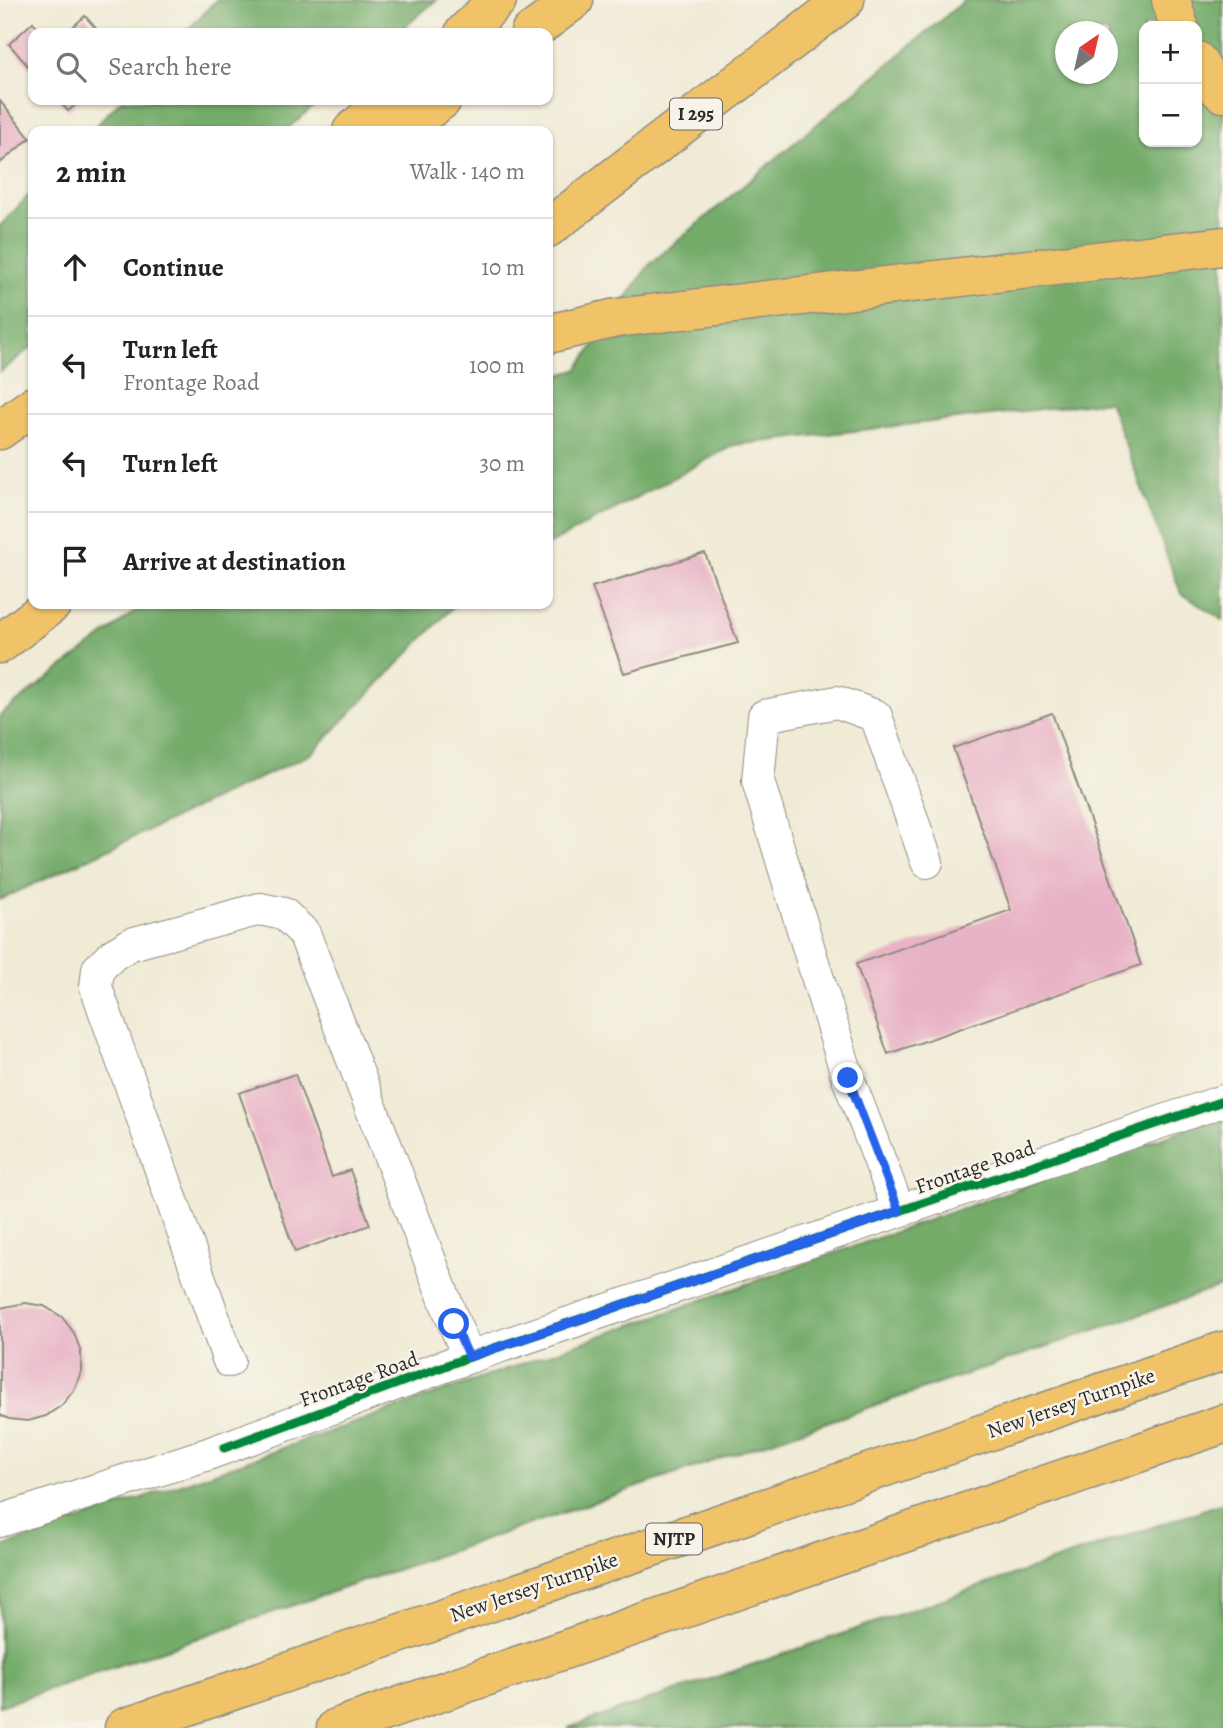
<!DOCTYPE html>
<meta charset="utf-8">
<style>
body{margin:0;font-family:Alegreya,serif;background:#f2f2f2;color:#222}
.controls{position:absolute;right:21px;top:21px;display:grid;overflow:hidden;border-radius:14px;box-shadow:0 2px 5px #0004}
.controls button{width:63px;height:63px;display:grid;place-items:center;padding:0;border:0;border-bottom:2px solid #e0e0e0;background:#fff;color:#222;font:35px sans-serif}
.compass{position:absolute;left:1055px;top:21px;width:63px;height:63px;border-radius:50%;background:#fff;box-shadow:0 2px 5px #0004;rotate:34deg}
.stop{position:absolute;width:21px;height:21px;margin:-16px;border:5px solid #2563eb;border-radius:50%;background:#fff}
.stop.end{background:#2563eb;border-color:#fff;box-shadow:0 2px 7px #0008}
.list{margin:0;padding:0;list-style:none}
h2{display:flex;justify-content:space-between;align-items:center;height:91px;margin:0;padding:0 28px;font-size:30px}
h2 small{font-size:23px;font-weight:400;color:#767676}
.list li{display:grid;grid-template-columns:46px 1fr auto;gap:21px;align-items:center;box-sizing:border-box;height:98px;padding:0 28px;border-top:2px solid #e0e0e0}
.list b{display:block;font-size:26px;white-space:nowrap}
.list p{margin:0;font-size:23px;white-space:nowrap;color:#767676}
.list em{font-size:23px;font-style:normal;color:#767676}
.icon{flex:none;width:38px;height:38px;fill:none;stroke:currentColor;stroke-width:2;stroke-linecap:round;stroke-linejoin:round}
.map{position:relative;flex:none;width:1223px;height:1728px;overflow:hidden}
.search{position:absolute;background:#fff;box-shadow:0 2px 5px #0004;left:28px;top:28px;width:525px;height:77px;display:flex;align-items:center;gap:18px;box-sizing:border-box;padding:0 24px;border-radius:14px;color:#767676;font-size:26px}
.panel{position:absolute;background:#fff;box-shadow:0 2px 5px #0004;left:28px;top:126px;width:525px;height:483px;border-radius:14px}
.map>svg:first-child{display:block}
.forest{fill:#74ac6a;stroke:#506c4a;stroke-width:2;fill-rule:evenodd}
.building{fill:#e8b3c6}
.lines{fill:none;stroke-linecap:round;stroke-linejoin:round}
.minor-casing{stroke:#8e8b80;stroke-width:34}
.highway-casing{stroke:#8e8b80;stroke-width:41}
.minor{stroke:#fff;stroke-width:32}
.highway{stroke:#f1c369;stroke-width:38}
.cycleway-casing{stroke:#f7f3e8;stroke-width:13}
.cycleway{stroke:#00873e;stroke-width:9}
.route{stroke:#2563eb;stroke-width:9}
.labels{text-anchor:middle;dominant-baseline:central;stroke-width:5;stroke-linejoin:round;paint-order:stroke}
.shield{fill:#f7f3e8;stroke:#686764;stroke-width:2}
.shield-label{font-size:19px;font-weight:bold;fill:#2b2b2b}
.street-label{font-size:21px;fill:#2b2b2b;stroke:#f7f3e8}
</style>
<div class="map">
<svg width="1223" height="1728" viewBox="0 0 1223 1728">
<rect width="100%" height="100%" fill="#f7f3e8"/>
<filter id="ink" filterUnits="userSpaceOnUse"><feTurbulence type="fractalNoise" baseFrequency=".0143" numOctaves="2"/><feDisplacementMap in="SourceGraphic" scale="14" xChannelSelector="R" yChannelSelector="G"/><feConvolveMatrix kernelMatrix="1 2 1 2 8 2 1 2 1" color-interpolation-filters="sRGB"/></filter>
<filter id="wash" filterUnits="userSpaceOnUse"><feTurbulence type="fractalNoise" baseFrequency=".00686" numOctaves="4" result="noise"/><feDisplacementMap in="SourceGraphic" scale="28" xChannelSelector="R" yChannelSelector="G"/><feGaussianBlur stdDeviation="1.57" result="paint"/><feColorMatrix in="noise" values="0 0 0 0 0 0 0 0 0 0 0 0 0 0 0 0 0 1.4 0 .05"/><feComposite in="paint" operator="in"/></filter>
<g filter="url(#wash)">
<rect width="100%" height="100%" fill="#f0ebd5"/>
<!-- forest -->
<g class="forest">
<polygon points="216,0 436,0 398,33 185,33"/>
<path d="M965 0H1223V620L1181 593 1109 401 734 445 548 545V378L577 370 649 265ZM1144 26H1197V142H1144ZM1066 32H1108V74H1066Z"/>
<polygon points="121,100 321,100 285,131 91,131"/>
<polygon points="33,191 33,346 0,372 0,226"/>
<polygon points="145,604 456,604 311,754 0,900 0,715"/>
<polygon points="1223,1116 1223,1286 0,1706 0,1548"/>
<polygon points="1223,1503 1223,1728 568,1728"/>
</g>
<g id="blocks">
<!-- building -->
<g class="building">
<polygon points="85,16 100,33 66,33"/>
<polygon points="33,22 43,33 33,33 33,72 9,44"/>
<polygon points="58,100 81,100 68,111"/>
<polygon points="0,101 30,138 0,163"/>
<polygon points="705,553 738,643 624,673 592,587"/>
<polygon points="1052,713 1141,965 888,1054 856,964 1011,910 953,748"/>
<polygon points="295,1074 332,1177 350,1170 370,1225 295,1252 239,1093"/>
<polygon points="25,1303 44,1306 62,1317 74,1333 81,1352 81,1372 74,1390 62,1405 46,1416 28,1421 9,1419 0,1415 0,1308"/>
</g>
</g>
</g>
<g filter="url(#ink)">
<use href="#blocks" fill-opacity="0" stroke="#8e8b80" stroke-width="2"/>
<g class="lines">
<!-- minor casing -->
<g class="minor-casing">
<g id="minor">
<polyline points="899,1211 848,1078 758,781 764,716 837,702 876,716 927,862"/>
<polyline points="229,1361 96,987 98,969 114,954 131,944 260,909 284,914 304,933 454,1323 469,1357"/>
<polyline points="0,1521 208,1454 469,1357 1223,1101"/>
</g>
</g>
<!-- highway casing -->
<g class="highway-casing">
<g id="highway">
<polyline points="1171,0 1179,26"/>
<polyline points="464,33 497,0"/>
<polyline points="530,33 574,0"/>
<polyline points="1197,61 1209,81 1223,93"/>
<polyline points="352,131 388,100"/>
<polyline points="400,131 442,100"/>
<polyline points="548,228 845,0"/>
<polyline points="548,334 616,318 1223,246"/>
<polyline points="0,430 33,406"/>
<polyline points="0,644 52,604"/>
<polyline points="124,1728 1223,1351"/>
<polyline points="336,1728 1223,1424"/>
</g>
</g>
<!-- minor -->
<use href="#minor" class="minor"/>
<!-- highway -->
<use href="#highway" class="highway"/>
<!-- cycleway casing -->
<g class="cycleway-casing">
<polyline id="cycleway" points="224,1448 469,1357 1223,1101"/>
</g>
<!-- cycleway -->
<use href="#cycleway" class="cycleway"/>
</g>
</g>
<g class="lines" filter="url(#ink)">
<!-- route -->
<polyline class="route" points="454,1324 469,1357 899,1211 848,1078"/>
</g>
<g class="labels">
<!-- shield labels -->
<g class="shield">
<rect x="670" y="98.5" width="52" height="31" rx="5"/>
<rect x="646" y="1523.5" width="56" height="31" rx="5"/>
</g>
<g class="shield-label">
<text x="696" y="114">I 295</text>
<text x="674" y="1539">NJTP</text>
</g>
<!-- street labels -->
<g class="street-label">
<text transform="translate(975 1167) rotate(-19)">Frontage Road</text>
<text transform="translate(359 1379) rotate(-20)">Frontage Road</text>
<text transform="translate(1071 1403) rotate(-19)">New Jersey Turnpike</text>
<text transform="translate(534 1587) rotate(-19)">New Jersey Turnpike</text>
</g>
</g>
</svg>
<div class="controls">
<button>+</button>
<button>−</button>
</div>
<svg class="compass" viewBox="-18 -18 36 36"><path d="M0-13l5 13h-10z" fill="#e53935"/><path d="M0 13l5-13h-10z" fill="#767676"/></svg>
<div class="stop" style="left:454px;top:1324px"></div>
<div class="stop end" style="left:848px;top:1078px"></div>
<div class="search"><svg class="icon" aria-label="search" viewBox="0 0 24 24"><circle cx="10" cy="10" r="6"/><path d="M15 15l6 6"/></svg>Search here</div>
<section class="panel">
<h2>2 min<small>Walk · 140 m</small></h2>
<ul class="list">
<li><svg class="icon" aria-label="ahead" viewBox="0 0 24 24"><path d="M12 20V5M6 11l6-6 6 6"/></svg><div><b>Continue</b></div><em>10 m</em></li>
<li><svg class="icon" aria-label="left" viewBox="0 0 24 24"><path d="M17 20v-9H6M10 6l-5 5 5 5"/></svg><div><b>Turn left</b><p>Frontage Road</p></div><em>100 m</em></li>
<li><svg class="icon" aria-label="left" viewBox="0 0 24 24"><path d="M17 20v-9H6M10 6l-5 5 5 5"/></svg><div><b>Turn left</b></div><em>30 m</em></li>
<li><svg class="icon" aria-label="arrive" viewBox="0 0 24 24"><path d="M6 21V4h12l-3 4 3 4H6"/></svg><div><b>Arrive at destination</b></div></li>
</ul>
</section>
</div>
